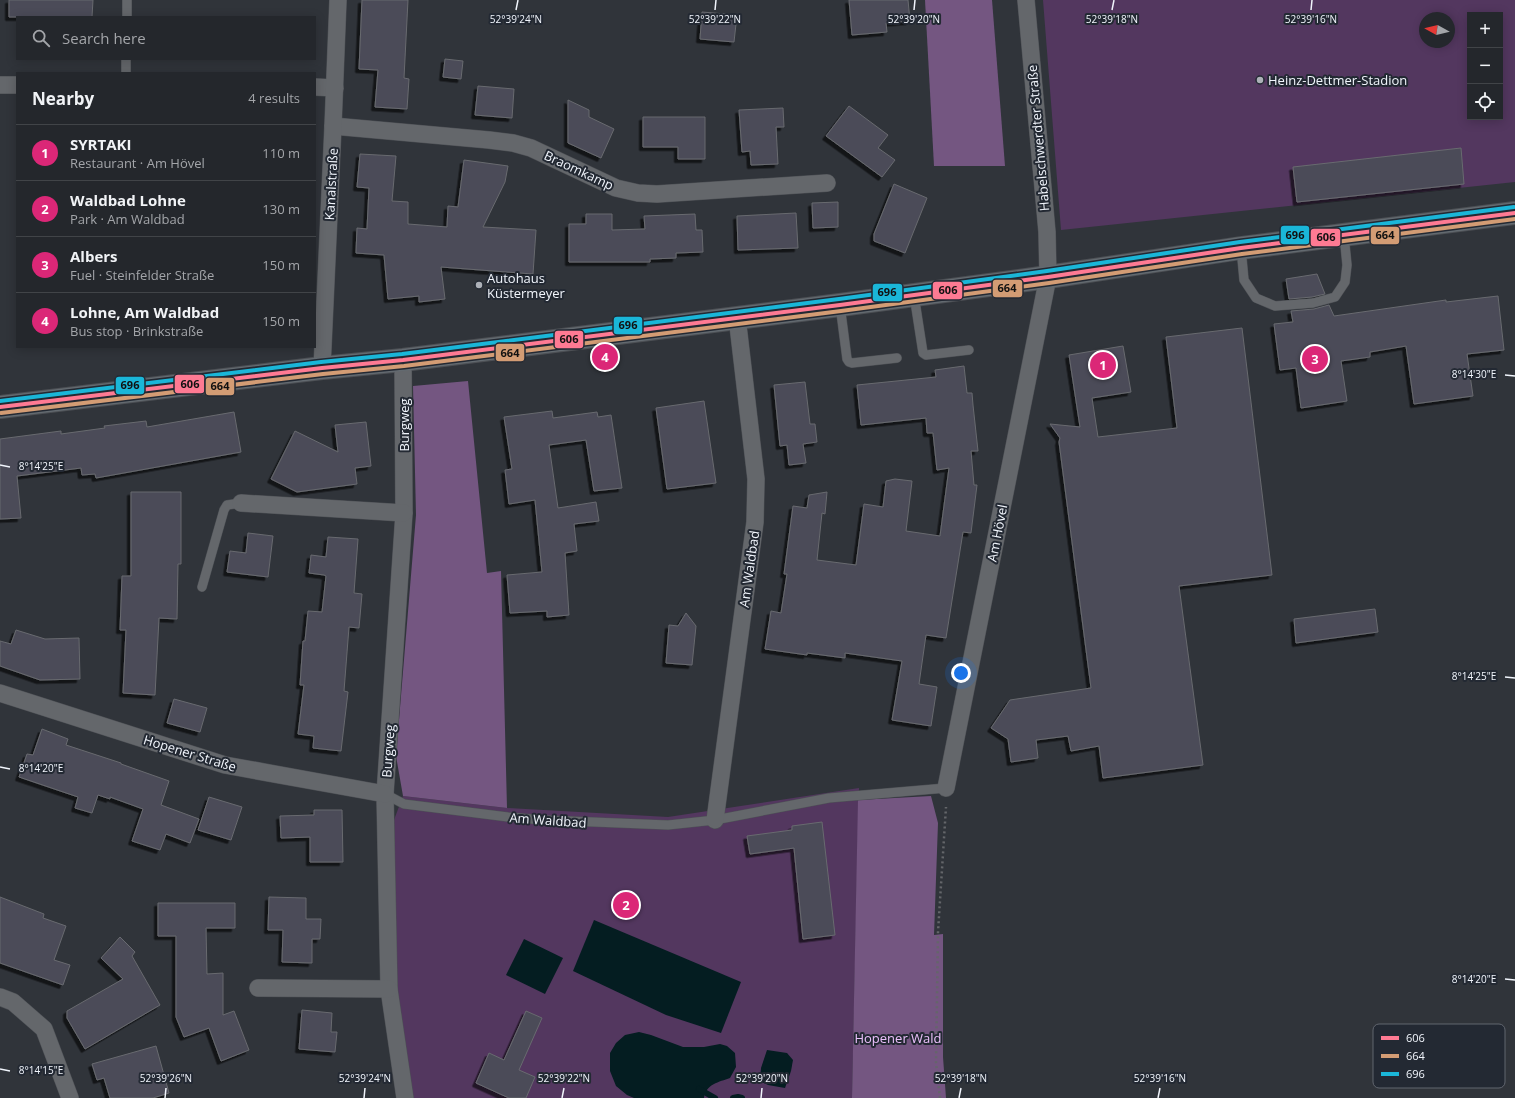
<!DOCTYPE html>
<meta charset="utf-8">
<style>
body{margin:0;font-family:"Open Sans",sans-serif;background:#303338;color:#f1f3f6}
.controls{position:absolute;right:12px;top:12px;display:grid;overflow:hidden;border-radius:0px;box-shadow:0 2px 10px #0003}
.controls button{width:36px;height:36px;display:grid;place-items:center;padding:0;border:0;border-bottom:1px solid #414448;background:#24272c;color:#f1f3f6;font:20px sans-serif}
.compass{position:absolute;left:1419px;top:12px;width:36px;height:36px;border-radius:50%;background:#24272c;box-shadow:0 2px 10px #0003;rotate:278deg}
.you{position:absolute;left:961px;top:673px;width:14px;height:14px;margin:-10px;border:3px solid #fff;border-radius:50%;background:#1a73e8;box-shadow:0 0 0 6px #1a73e833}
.badge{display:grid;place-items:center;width:26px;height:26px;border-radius:50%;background:#db2777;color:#fff;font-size:13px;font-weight:700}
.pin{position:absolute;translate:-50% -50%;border:2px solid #fff;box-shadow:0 1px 4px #0006}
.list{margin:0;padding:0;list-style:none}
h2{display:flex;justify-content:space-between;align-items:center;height:52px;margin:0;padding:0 16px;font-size:17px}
h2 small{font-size:13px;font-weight:400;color:#a3a5a9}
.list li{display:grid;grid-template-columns:26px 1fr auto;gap:12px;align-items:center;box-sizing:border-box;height:56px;padding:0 16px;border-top:1px solid #414448}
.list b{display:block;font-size:15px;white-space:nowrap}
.list p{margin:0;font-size:13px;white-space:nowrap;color:#a3a5a9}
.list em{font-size:13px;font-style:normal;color:#a3a5a9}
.icon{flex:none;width:22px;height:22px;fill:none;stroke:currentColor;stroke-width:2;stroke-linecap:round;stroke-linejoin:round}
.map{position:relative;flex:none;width:1515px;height:1098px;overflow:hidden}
.search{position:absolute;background:#24272c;box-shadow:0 2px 10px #0003;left:16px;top:16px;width:300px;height:44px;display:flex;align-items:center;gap:10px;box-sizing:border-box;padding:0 14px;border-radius:0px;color:#a3a5a9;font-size:15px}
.panel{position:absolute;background:#24272c;box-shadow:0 2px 10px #0003;left:16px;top:72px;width:300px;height:276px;border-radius:0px}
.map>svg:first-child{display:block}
.green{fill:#53375f;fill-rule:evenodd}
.forest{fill:#745681}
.water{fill:#041d21}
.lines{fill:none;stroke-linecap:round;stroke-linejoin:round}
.stream{stroke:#041d21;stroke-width:6}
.building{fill:#4b4b58;stroke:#686a6f;filter:url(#shadow)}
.lane-casing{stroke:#4d5055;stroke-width:10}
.street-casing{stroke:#4d5055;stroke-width:18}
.secondary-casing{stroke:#4d5055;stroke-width:24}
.path{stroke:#64666a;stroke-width:2.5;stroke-dasharray:2 3;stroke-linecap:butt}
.lane{stroke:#64676b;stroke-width:9}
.street{stroke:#64676b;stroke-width:17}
.secondary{stroke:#636a70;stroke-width:22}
.bus-1-casing{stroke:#232933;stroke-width:7}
.bus-2-casing{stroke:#232933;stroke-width:7}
.bus-3-casing{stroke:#232933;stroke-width:7}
.bus-1{stroke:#fe7a93;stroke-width:4}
.bus-2{stroke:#d39c74;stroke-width:4}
.bus-3{stroke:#1ab6d8;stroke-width:4}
.ticks{fill:none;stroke:#f1f5fc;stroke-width:1.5}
.poi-dot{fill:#adb1b8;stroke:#232933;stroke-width:1.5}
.labels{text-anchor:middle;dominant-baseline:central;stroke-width:4;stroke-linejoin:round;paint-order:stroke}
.poi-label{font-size:13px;fill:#f1f5fc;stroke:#232933;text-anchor:start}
.street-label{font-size:13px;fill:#f1f5fc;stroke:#232933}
.park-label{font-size:13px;fill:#ebc0fb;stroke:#232933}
.key{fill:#232933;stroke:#61666f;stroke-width:1}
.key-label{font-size:11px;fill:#f1f5fc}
.ticks-label{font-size:10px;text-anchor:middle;fill:#f1f5fc;stroke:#232933;stroke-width:4;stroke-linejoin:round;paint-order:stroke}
.line-badge{stroke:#232933;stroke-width:1.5}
.pale-badge-label{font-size:11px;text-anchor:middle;font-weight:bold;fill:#111}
</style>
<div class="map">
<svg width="1515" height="1098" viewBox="0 0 1515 1098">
<defs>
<filter id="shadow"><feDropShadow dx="-3.5" dy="3.5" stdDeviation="0" flood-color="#0009"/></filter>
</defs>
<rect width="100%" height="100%" fill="#30343a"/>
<!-- green -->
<g class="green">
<path d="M1043 0H1515V182L1061 230ZM1470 15H1500V117H1470ZM1425 18H1449V42H1425Z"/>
<polygon points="859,788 852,1098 413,1098 396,989 394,820 403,796 507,808 668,817"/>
</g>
<!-- forest -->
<g class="forest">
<polygon points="925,0 992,0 1005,166 934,166"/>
<polygon points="468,381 487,573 501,571 507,808 403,796 396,756 416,515 413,386"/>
<polygon points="931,796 938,823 934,935 943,934 943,1057 946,1098 852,1098 858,800"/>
</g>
<!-- water -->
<g class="water">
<polygon points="594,920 741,982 721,1033 666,1015 573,971"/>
<polygon points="524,939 563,958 545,994 506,975"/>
<path d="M639 1032 651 1035 683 1047H704L720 1044 727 1046 735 1053 736 1067 730 1078C719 1082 706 1084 704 1098H634L627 1095 616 1086 610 1071V1053L616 1043 625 1035Z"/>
<polygon points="767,1050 787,1053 793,1060 791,1071 785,1088 768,1085 760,1081 761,1068"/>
</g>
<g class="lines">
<!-- stream -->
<g class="stream">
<polyline points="699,1089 715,1098"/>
<polyline points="733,1098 738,1097 742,1098"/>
</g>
</g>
<!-- building -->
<g class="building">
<polygon points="9,0 93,0 92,17 9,17"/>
<polygon points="362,0 408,0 404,78 409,79 407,109 375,107 378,70 359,69"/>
<polygon points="849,0 908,0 910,21 886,23 887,32 852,35"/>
<polygon points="702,12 737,15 734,42 700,39"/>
<polygon points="445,59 463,61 461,79 443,77"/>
<polygon points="478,86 514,89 512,118 475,115"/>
<polygon points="568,100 589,110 589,117 614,129 601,158 568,143"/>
<polygon points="849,106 888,135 878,148 895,160 882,177 826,136"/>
<polygon points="783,108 784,127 776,127 778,164 751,165 750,151 742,152 739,110"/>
<polygon points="643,117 705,117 705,159 678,159 678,147 643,147"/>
<polygon points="1461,148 1464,184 1297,202 1293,167"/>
<polygon points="360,154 396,156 392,201 408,202 408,224 447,227 448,206 458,207 464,160 508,166 505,182 483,227 536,230 533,274 441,267 445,299 419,302 419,296 388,299 384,255 356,253 357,228 367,229 369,188 357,187"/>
<polygon points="894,184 927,198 905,253 874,241 874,234"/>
<polygon points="838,202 838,227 813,228 812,203"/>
<polygon points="796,213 798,248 738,250 737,216"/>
<polygon points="586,214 612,214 612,230 645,229 644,216 695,214 696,230 702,230 703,252 676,253 676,258 650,259 650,262 569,262 569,224 586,224"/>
<polygon points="1317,274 1325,294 1312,297 1289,299 1286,279"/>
<polygon points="1498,296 1504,350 1467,354 1473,396 1414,404 1406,346 1370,352 1370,357 1341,361 1347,401 1301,408 1296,368 1280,370 1274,324 1293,322 1291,311 1314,309 1329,305 1334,316 1446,300 1446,302"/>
<polygon points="1242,328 1272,575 1179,586 1203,765 1103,778 1099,746 1071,751 1068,736 1036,740 1038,758 1011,762 1008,739 991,728 1010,700 1091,688 1059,442 1060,438 1050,424 1080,427 1069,355 1123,346 1131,392 1092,398 1098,437 1177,428 1166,337"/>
<polygon points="964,366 967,393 972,393 973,405 978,451 971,451 974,485 977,485 971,533 963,532 946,638 926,635 919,684 937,687 931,726 892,720 902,661 845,653 845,658 807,653 807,655 765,649 771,611 781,613 787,574 784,574 793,506 807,508 809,495 827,492 825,514 822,513 817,560 856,565 864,504 883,507 886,481 895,479 912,481 906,531 940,536 949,468 937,470 933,433 927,433 926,418 861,425 857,385 936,377 935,370"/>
<polygon points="805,382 810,424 815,424 817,442 803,444 806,463 789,465 787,445 780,446 774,385"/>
<polygon points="704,401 716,483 667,489 656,408"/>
<polygon points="552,411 553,418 597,412 598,417 611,415 622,488 594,491 586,440 549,445 558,508 596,502 599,521 574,524 577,551 565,553 569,615 547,617 547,611 510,613 507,575 542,572 535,500 509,504 505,470 512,469 504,417"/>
<polygon points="234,412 241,452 96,478 95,474 82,475 81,468 17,476 21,518 0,519 0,439 61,431 61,434 105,428 104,426 146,421 147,427"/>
<polygon points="366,422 371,466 355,468 357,484 297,492 271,479 295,431 338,452 335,425"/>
<polygon points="131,492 181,492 181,564 178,564 177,619 159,618 155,695 123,693 126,630 120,630 122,576 131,576"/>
<polygon points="248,533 273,536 268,577 227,572 230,551 246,553"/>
<polygon points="328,537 358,539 354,593 362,594 359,628 349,627 344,691 348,692 341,751 313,748 314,736 298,734 304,685 300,685 303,641 305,641 308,611 322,612 326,576 324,575 309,573 311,555 326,557"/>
<polygon points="1375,609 1378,632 1296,643 1294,619"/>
<polygon points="686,613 696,626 692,665 666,663 669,625 678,626"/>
<polygon points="16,630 45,639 79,638 80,679 40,680 0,666 0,641 11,644"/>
<polygon points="174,699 207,708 200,732 167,723"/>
<polygon points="42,729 68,739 66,745 121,763 121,764 169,781 161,805 199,819 190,843 166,834 160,850 132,841 143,809 110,797 110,799 98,795 92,813 75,808 78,797 19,777 27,754 33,755"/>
<polygon points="209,797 242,807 231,840 198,830"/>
<polygon points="314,810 342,810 343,862 310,862 310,837 281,838 280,816 314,815"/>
<polygon points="822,822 835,935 803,939 794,848 750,854 747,836 792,830 792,826"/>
<polygon points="0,897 44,914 43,918 66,926 54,960 70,965 63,985 0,963"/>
<polygon points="269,897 306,898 306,919 321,919 320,939 312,939 312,963 282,962 283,930 268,930"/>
<polygon points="158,903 235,903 235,928 206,928 207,974 223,973 223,1015 234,1011 249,1050 221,1061 209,1028 184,1037 176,1017 176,936 158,936"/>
<polygon points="120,937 135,952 132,956 160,1005 85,1049 67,1018 67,1011 123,979 101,958"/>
<polygon points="302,1010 332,1013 331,1032 337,1032 335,1052 299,1049"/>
<polygon points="526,1011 542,1018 519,1070 535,1077 526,1098 509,1098 476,1083 489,1053 504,1060"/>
<polygon points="156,1046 169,1093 153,1098 110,1098 104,1078 97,1080 92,1064"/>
</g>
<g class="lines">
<!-- lane casing -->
<g class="lane-casing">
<g id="lane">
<polyline points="127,17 127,0"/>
<polyline points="126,73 126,59"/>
<polyline points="1241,248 1244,280 1256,298 1275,306 1313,303 1335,297 1345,282 1347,265 1344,235"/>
<polyline points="914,295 923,353 926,355 969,350"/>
<polyline points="840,305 847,359 849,362 852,363 897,358"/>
<polyline points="202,587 224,510 227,505 241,503"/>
<polyline points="385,794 404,804 508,817 543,820 668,825 715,820 829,798 946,788"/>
</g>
</g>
<!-- street casing -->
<g class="street-casing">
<g id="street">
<polyline points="0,85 17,85"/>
<polyline points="315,87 335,88"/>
<polyline points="333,126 489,140 513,143 531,148 616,188 638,193 657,194 827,183"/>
<polyline points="403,360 404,513 385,794 389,989 405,1098"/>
<polyline points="322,368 333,126 338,0"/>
<polyline points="241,503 404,513"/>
<polyline points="0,693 225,765 385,794"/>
<polyline points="946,788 1048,277 1047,232 1026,0"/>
<polyline points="715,820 755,522 756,479 737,317"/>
<polyline points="258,988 389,989"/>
<polyline points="0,997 13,1002 44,1029 70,1098"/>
</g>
</g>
<!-- secondary casing -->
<g class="secondary-casing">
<polyline id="secondary" points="0,407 322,368 403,360 840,305 1048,277 1241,248 1515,213"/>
</g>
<!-- path -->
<polyline class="path" points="940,1098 936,1063 938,932 946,807"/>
<!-- lane -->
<use href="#lane" class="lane"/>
<!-- street -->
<use href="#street" class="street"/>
<!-- secondary -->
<use href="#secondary" class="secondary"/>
<!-- bus-1 casing -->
<g class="bus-1-casing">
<polyline id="bus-1" points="0,407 322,368 403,360 840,305 1048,277 1241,248 1515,213"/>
</g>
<!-- bus-2 casing -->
<g class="bus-2-casing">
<polyline id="bus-2" points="1,413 323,374 404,366 841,311 1049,283 1242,254 1515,219"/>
</g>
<!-- bus-3 casing -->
<g class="bus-3-casing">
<polyline id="bus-3" points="0,401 321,362 402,354 839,299 1047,271 1240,242 1514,207"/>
</g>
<!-- bus-1 -->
<use href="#bus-1" class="bus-1"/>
<!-- bus-2 -->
<use href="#bus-2" class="bus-2"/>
<!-- bus-3 -->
<use href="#bus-3" class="bus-3"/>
</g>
<!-- ticks -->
<path class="ticks" d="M516 10 518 0M715 10 716 0M914 10 915 0M1112 10 1114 0M1311 10 1312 0M1505 375 1515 376M0 465 10 467M1505 677 1515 678M0 767 10 769M1505 979 1515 980M0 1069 10 1071M165 1098 166 1088M364 1098 365 1088M562 1098 564 1088M761 1098 762 1088M959 1098 961 1088M1158 1098 1160 1088"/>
<!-- markers -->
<g class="poi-dot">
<circle cx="1260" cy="80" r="4"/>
<circle cx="479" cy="285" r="4"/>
</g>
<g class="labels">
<!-- poi labels -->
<g class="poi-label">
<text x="1268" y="80">Heinz-Dettmer-Stadion</text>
<text x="487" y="278">Autohaus<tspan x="487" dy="15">Küstermeyer</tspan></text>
</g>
<!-- street labels -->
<g class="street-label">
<text transform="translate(1038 138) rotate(-95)">Habelschwerdter Straße</text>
<text transform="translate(579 170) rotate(25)">Braomkamp</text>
<text transform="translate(331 184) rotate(-87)">Kanalstraße</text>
<text transform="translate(404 425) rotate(-90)">Burgweg</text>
<text transform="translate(997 533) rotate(-79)">Am Hövel</text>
<text transform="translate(749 569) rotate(-82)">Am Waldbad</text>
<text transform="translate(388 751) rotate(-86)">Burgweg</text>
<text transform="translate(190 753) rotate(17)">Hopener Straße</text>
<text transform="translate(548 820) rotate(4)">Am Waldbad</text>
</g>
<!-- park labels -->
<g class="park-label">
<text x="898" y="1038">Hopener Wald</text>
</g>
</g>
<!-- legend -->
<rect x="1373" y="1024" width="132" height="64" rx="6" class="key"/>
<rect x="1381" y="1036" width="18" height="4" fill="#fe7a93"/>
<rect x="1381" y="1054" width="18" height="4" fill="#d39c74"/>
<rect x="1381" y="1072" width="18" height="4" fill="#1ab6d8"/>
<g class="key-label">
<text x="1406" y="1042">606</text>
<text x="1406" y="1060">664</text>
<text x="1406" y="1078">696</text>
</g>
<g class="ticks-label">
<text x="516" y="23">52°39'24"N</text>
<text x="715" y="23">52°39'22"N</text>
<text x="914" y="23">52°39'20"N</text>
<text x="1112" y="23">52°39'18"N</text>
<text x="1311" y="23">52°39'16"N</text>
<text x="1474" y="378">8°14'30"E</text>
<text x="41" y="470">8°14'25"E</text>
<text x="1474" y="680">8°14'25"E</text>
<text x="41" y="772">8°14'20"E</text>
<text x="1474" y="983">8°14'20"E</text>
<text x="41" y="1074">8°14'15"E</text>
<text x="166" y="1082">52°39'26"N</text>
<text x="365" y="1082">52°39'24"N</text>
<text x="564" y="1082">52°39'22"N</text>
<text x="762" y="1082">52°39'20"N</text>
<text x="961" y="1082">52°39'18"N</text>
<text x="1160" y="1082">52°39'16"N</text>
</g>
<g class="line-badge">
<rect x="1280" y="225" width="30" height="20" rx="4" fill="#1ab6d8"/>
<rect x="1370" y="226" width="30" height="19" rx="4" fill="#d39c74"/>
<rect x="1310" y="228" width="31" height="19" rx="4" fill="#fe7a93"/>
<rect x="992" y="279" width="31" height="19" rx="4" fill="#d39c74"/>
<rect x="932" y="281" width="31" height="19" rx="4" fill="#fe7a93"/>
<rect x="872" y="283" width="31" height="19" rx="4" fill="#1ab6d8"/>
<rect x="613" y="316" width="30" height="19" rx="4" fill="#1ab6d8"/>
<rect x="554" y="330" width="30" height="19" rx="4" fill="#fe7a93"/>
<rect x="495" y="343" width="30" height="19" rx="4" fill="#d39c74"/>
<rect x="174" y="374" width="31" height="20" rx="4" fill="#fe7a93"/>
<rect x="115" y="376" width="30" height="19" rx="4" fill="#1ab6d8"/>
<rect x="205" y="377" width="30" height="19" rx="4" fill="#d39c74"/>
</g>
<g class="pale-badge-label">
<text x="1295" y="239">696</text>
<text x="1385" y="239">664</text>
<text x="1326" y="241">606</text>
<text x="1007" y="292">664</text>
<text x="948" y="294">606</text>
<text x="887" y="296">696</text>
<text x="628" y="329">696</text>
<text x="569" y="343">606</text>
<text x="510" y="357">664</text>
<text x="190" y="388">606</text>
<text x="130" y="389">696</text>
<text x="220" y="390">664</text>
</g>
</svg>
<div class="controls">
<button>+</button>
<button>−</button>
<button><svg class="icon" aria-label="locate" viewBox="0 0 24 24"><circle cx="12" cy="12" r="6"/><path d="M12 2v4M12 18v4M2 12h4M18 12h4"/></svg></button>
</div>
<svg class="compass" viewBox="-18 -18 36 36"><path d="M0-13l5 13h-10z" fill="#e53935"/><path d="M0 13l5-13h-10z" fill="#a3a5a9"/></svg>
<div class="you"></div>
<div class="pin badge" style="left:1103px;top:365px">1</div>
<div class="pin badge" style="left:626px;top:905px">2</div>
<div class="pin badge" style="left:1315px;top:359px">3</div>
<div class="pin badge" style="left:605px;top:357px">4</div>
<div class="search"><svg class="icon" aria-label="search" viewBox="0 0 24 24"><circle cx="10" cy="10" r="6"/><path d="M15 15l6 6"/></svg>Search here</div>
<section class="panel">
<h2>Nearby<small>4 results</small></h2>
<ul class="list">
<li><span class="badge">1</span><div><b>SYRTAKI</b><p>Restaurant · Am Hövel</p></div><em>110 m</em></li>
<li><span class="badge">2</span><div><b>Waldbad Lohne</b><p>Park · Am Waldbad</p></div><em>130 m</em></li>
<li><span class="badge">3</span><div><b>Albers</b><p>Fuel · Steinfelder Straße</p></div><em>150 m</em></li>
<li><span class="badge">4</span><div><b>Lohne, Am Waldbad</b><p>Bus stop · Brinkstraße</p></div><em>150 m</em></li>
</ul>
</section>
</div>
